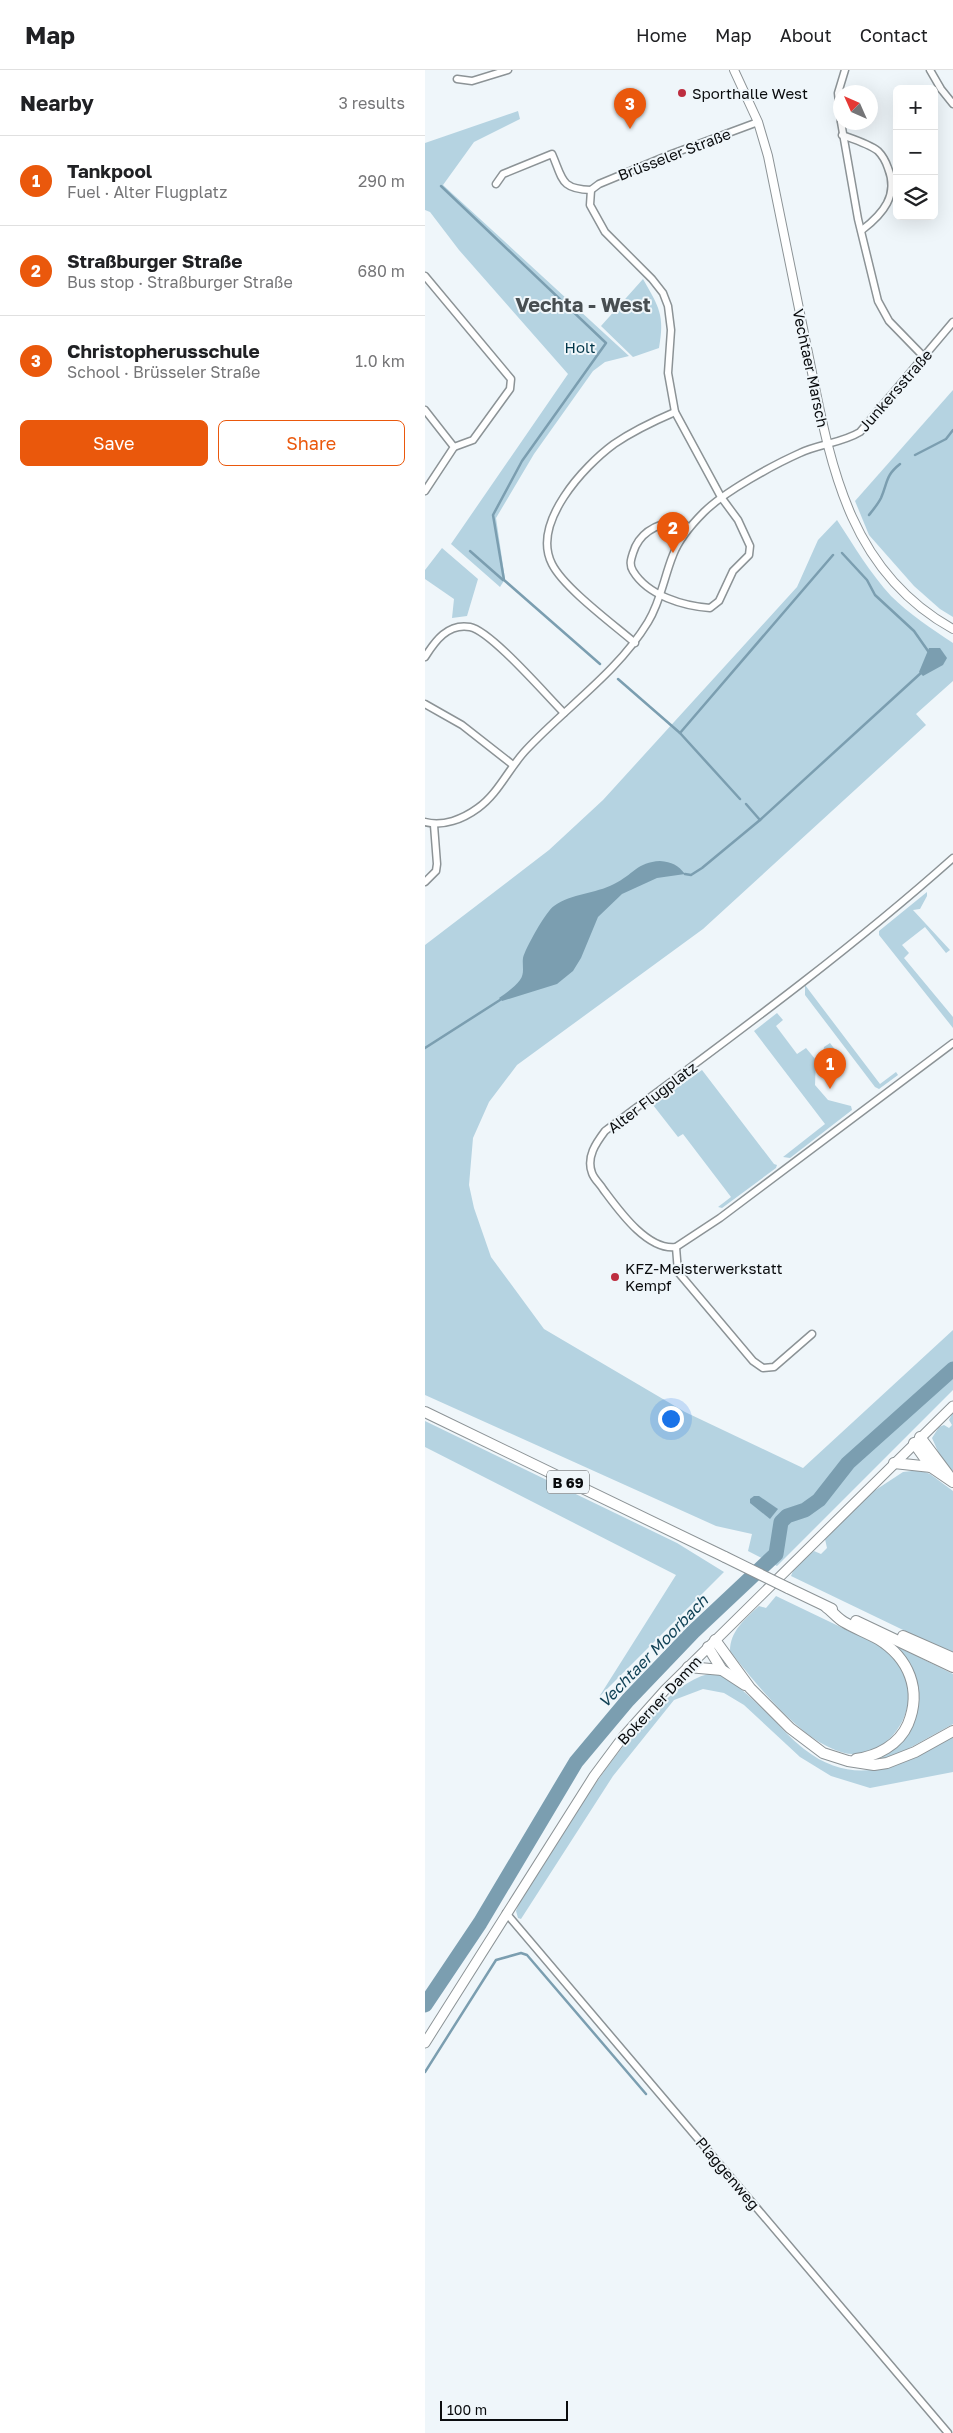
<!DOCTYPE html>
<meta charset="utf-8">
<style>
body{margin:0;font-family:"Golos Text",sans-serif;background:#f6f6f6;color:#202124}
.controls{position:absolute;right:15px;top:15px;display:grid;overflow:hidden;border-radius:8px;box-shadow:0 5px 20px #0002}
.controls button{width:45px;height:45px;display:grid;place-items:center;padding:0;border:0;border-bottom:1px solid #e0e0e0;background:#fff;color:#202124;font:25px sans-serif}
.compass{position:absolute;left:408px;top:15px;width:45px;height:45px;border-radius:50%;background:#fff;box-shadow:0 5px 20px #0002;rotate:315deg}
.scale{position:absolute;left:15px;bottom:12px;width:128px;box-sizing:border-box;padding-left:5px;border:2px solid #0a0c0e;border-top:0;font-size:14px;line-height:18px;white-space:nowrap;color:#0a0c0e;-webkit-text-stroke:4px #eff6fa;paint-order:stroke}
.you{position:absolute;left:245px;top:1348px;width:18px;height:18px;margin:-12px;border:4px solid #fff;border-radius:50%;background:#1a73e8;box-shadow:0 0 0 8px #1a73e833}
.badge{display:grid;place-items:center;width:32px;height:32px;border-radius:50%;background:#ea580c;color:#fff;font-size:16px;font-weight:700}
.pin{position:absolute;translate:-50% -41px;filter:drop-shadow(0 1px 2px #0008)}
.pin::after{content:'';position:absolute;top:26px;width:18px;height:15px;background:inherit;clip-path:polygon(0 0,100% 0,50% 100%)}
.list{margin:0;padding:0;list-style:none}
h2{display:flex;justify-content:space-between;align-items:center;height:65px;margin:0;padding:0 20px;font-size:21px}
h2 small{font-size:16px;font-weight:400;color:#757577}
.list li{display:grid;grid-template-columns:32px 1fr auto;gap:15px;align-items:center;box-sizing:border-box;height:90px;padding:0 20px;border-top:1px solid #e0e0e0}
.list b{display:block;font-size:19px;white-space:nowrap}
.list p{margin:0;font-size:16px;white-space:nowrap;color:#757577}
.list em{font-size:16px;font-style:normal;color:#757577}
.actions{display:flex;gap:10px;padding:15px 20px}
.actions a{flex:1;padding:11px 0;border:1px solid #ea580c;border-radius:8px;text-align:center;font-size:18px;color:#ea580c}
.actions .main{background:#ea580c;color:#fff}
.icon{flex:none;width:28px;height:28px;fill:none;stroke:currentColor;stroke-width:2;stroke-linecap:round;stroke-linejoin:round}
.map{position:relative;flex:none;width:528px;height:2363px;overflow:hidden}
header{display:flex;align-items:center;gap:30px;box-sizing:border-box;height:70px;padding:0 25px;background:#fff;border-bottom:1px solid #e0e0e0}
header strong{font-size:24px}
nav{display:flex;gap:28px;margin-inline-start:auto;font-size:18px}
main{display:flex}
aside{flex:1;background:#fff}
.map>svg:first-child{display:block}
.green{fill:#b5d3e1}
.water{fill:#7b9eb0}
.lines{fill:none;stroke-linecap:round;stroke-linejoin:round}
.stream{stroke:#7b9eb0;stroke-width:2.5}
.river{stroke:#7b9eb0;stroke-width:15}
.minor-casing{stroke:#8c9396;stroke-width:9}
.tertiary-casing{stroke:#8c9396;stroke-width:10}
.secondary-casing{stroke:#8c9396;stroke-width:11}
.primary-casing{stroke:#8c9396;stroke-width:12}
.minor{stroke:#fff;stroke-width:6}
.tertiary{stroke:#fff;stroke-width:8}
.secondary{stroke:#fff;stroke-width:9}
.primary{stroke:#fff;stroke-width:10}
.primary-bridge-casing{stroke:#8c9396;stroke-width:12;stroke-linecap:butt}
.primary-bridge{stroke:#fff;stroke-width:10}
.poi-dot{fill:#bd2d3f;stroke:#eff6fa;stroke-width:2}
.labels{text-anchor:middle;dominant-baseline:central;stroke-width:4;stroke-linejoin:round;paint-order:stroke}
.shield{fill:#eff6fa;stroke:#4f5255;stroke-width:1}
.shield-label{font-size:14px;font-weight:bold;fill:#0a0c0e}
.poi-label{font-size:15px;fill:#0a0c0e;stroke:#eff6fa;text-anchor:start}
.street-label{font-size:15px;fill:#0a0c0e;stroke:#eff6fa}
.park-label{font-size:15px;fill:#02374a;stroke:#eff6fa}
.water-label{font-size:16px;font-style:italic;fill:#114256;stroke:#eff6fa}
.district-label{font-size:20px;font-weight:bold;fill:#484e51;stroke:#eff6fa}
</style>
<header>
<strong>Map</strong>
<nav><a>Home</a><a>Map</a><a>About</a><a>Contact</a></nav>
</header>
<main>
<aside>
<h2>Nearby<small>3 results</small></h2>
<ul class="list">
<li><span class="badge">1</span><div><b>Tankpool</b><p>Fuel · Alter Flugplatz</p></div><em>290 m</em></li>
<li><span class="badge">2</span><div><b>Straßburger Straße</b><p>Bus stop · Straßburger Straße</p></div><em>680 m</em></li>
<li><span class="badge">3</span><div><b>Christopherusschule</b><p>School · Brüsseler Straße</p></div><em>1.0 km</em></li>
</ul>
<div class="actions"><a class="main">Save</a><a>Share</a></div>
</aside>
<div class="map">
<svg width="528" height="2363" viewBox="0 0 528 2363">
<rect width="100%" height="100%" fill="#eff6fa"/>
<!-- green -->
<g class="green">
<polygon points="93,41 95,49 49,72 18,115 204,286 180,292 168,301 109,384 71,448 80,509 75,517 26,474 143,304 34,180 5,142 0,140 0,73"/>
<path d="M218 209C234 237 240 245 234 278L208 287 176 256Z"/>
<polygon points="528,320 528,547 515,539 489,516 444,465 430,431"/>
<path d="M412 450C429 476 445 503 466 526 484 544 507 559 528 573V611L491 644 501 655 278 859 92 995 64 1032 48 1068 44 1115 49 1138 66 1187 119 1259 260 1342 378 1398 528 1260V1320L352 1496 323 1481 327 1464 291 1456 0 1325V875L124 780 178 730 372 517 393 470Z"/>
<polygon points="17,478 53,509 42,546 27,548 29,529 0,509 0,500"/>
<polygon points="502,822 502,826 495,839 488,840 525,880 521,883 500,857 477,875 484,883 479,888 528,947 528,958 454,865 454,861"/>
<polygon points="380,915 455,1014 471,1002 473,1005 454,1019 450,1017 380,925"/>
<polygon points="352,943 358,950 351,956 372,984 381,978 391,990 390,1015 403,1030 426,1036 427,1040 365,1088 358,1087 400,1054 329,961"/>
<polygon points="405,973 420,993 411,1000 398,984 399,977"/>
<polygon points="277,1000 349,1094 352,1095 351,1098 297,1138 293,1137 306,1127 258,1064 253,1067 228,1035"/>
<polygon points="528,1342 528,1401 515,1386 507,1368 514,1357 519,1355 524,1358 527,1355 524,1350"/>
<polygon points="0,1351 252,1473 299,1502 174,1627 251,1505 0,1377"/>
<path d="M495 1400 505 1404 528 1421V1584L366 1506C369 1496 381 1487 389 1481L396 1484 402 1478 400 1469 446 1423 478 1402Z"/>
<path d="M351 1526C376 1538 401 1550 426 1562 436 1567 448 1571 457 1577 462 1581 468 1588 473 1593 504 1631 463 1697 416 1682 375 1670 331 1614 305 1581 305 1561 320 1549 334 1536L341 1538Z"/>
<path d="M473 1577 528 1604V1654L470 1686 453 1690 452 1688C478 1661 506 1644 489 1603 486 1594 475 1584 473 1577Z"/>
<path d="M289 1603C311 1611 327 1629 344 1645 355 1656 366 1669 379 1679 431 1720 479 1695 528 1666V1702L445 1718 406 1706 375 1687 319 1635 299 1623 278 1619 249 1630 188 1706 96 1849 93 1848 91 1841 94 1833C128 1779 225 1609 289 1603Z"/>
</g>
<!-- water -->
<g class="water">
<polygon points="504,578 515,578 522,588 518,595 498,606 494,602"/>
<path d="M235 791C247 792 253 795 260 804L232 808 197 824 173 847 156 888 148 901 132 914 77 931 74 928C81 923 90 917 95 910 100 903 97 896 98 888 100 879 121 841 129 836 147 823 170 824 189 814 208 805 212 792 235 791Z"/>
<polygon points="329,1426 334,1426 353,1439 345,1449 325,1433 325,1429"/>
</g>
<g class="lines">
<!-- stream -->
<g class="stream">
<polyline points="16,116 181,273 97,391 68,445 79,510 175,594"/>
<polyline points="490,385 521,369 528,360"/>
<path d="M444 445C448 440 453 434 456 428 463 412 460 406 475 394"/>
<polyline points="45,481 78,510"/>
<polyline points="417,483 442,510 450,525 489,561 503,581"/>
<polyline points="193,609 255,663 315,729"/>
<polyline points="255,663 408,485"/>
<polyline points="321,734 335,750"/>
<polyline points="260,804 266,805 277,798 335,750 497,602"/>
<polyline points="0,978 75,930"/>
<polyline points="0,2002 71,1890 96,1883 102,1885 221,2024"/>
</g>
<!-- river -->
<polyline class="river" points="0,1935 55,1853 151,1692 203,1630 268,1562 351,1484 356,1452 362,1446 380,1440 394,1430 423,1393 528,1299"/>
<!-- minor casing -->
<g class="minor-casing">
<g id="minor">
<polyline points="505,0 516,19 528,34"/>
<polyline points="32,9 47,11 83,0"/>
<polyline points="416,51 413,23 420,0"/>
<polyline points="416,52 433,149 453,231 464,251 499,287"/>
<path d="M417 65C428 69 444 74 453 81 458 86 461 92 463 98 474 125 458 144 437 160"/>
<path d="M71 114 78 104 127 84C138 109 135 119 166 120L174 114 244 85 333 52"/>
<path d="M166 120 165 135 180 162 227 209 238 223 243 236 246 260 243 303 250 342 296 427 313 450 325 476 324 485 308 501 294 531 285 538C259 536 223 526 208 501 204 495 206 489 208 483 214 462 234 453 255 450L264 458"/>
<polyline points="0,206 86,309 85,319 48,370 29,377"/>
<polyline points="0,340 29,377 0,421"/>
<path d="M210 573C188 554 139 518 127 494 106 453 159 396 189 374 208 361 229 351 250 342"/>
<path d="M0 587C10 571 23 553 45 557 66 561 121 625 139 643"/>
<polyline points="0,634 37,655 88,695"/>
<path d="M0 752C18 757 38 749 53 738 73 724 84 698 101 680 141 637 192 603 223 552 236 531 239 507 248 485 254 469 267 454 279 442 299 422 348 395 375 383 394 374 417 373 435 362L528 252"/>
<path d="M528 788C418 886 298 973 180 1061 171 1073 161 1087 167 1103 169 1109 175 1114 178 1119 193 1139 222 1181 251 1177L295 1148 528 973"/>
<polyline points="0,812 11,801 12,794 9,755"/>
<polyline points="251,1177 253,1202 328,1291 338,1298 349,1297 387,1264"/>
<polyline points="81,1843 523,2363"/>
</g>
</g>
<!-- tertiary casing -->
<g class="tertiary-casing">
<path id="tertiary" d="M309 0 333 52 343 86C355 148 368 210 381 273 404 384 418 498 528 559"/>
</g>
<!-- secondary casing -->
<g class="secondary-casing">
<polyline id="secondary" points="0,1973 169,1706 198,1667 240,1620 528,1336"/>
</g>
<!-- primary casing -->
<g class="primary-casing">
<g id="primary">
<polyline points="0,1342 300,1487"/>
<polyline points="495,1367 525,1407"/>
<polyline points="489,1373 506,1397 528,1412"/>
<polyline points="469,1393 506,1397"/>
<polyline points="363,1518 407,1539"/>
<path d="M401 1537C407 1541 412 1548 419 1552 429 1558 442 1563 453 1569 484 1588 497 1620 483 1654 474 1675 452 1686 431 1689"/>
<polyline points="431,1551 528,1597"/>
<polyline points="478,1566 528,1588"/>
<polyline points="290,1570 325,1618 365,1658 398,1683 423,1691 449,1695 462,1693 490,1682 528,1661"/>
<polyline points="283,1577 297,1600 320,1615"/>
<polyline points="263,1597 297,1600"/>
</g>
</g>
<!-- minor -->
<use href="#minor" class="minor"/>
<!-- tertiary -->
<use href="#tertiary" class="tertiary"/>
<!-- secondary -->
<use href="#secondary" class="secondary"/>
<!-- primary -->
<use href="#primary" class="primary"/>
<!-- primary-bridge casing -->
<g class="primary-bridge-casing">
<polyline id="primary-bridge" points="300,1487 363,1518"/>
</g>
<!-- primary-bridge -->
<use href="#primary-bridge" class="primary-bridge"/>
</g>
<!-- markers -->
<g class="poi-dot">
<circle cx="257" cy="23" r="5"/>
<circle cx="190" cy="1207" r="5"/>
</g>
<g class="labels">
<!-- shield labels -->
<rect class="shield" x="122" y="1400.5" width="42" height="23" rx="4"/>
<g class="shield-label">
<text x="143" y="1412">B 69</text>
</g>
<!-- poi labels -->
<g class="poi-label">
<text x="267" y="23">Sporthalle West</text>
<text x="200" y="1198">KFZ-Meisterwerkstatt<tspan x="200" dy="17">Kempf</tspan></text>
</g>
<!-- street labels -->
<g class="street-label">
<text transform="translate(249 84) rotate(-21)">Brüsseler Straße</text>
<text transform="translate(386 298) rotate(78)">Vechtaer Marsch</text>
<text transform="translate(470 320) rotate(-49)">Junkersstraße</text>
<text transform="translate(227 1027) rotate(-37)">Alter Flugplatz</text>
<text transform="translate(234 1630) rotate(-47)">Bokerner Damm</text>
<text transform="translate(303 2103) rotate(50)">Plaggenweg</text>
</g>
<!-- park labels -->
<g class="park-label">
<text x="155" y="277">Holt</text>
</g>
<!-- water labels -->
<g class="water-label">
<text transform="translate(228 1581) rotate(-46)">Vechtaer Moorbach</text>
</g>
<!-- district labels -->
<g class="district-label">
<text x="158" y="234">Vechta - West</text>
</g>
</g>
</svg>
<div class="controls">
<button>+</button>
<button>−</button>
<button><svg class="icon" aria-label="layers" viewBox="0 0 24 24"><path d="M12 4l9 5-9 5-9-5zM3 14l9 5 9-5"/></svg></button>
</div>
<svg class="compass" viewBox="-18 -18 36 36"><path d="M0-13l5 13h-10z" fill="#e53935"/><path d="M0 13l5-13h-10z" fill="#757577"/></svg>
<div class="scale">100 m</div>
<div class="you"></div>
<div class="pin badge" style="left:405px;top:1019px">1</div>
<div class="pin badge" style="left:248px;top:483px">2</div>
<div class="pin badge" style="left:205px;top:59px">3</div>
</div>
</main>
